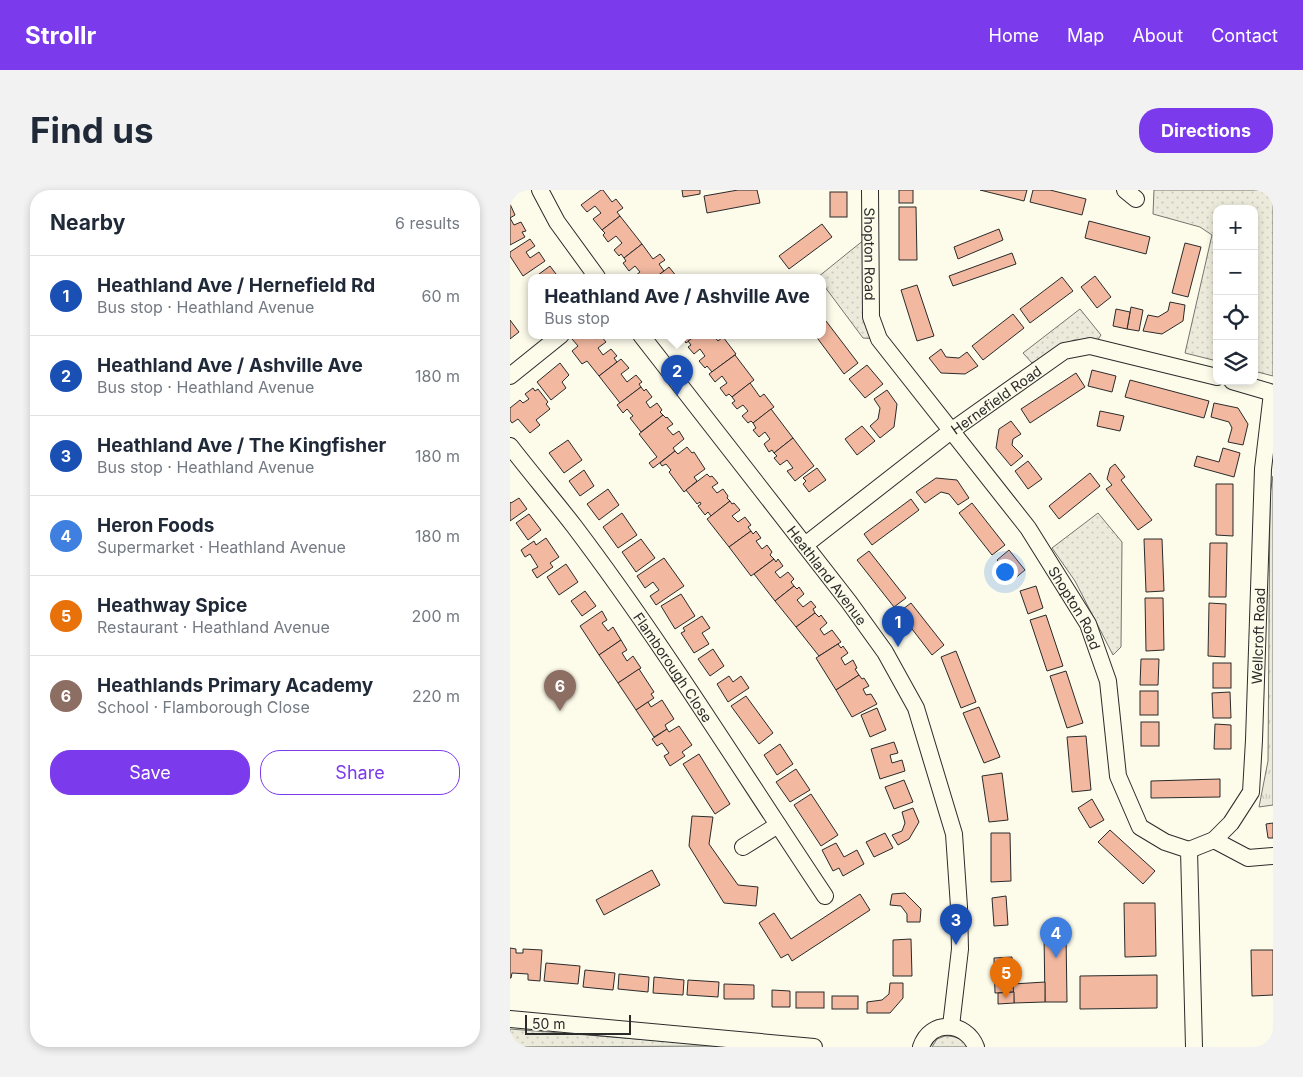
<!DOCTYPE html>
<meta charset="utf-8">
<style>
body{margin:0;font-family:Inter,sans-serif;background:#f2f2f3;color:#1f2937}
.controls{position:absolute;right:15px;top:15px;display:grid;overflow:hidden;border-radius:10px;box-shadow:0 2px 8px #0003}
.controls button{width:45px;height:45px;display:grid;place-items:center;padding:0;border:0;border-bottom:1px solid #e0e1e3;background:#fff;color:#1f2937;font:25px sans-serif}
.scale{position:absolute;left:15px;bottom:12px;width:106px;box-sizing:border-box;padding-left:5px;border:2px solid #2b2b2b;border-top:0;font-size:14px;line-height:18px;white-space:nowrap;color:#2b2b2b;-webkit-text-stroke:4px #fdfbea;paint-order:stroke}
.you{position:absolute;left:494px;top:381px;width:18px;height:18px;margin:-12px;border:4px solid #fff;border-radius:50%;background:#1a73e8;box-shadow:0 0 0 8px #1a73e833}
.badge{display:grid;place-items:center;width:32px;height:32px;border-radius:50%;background:#7c3aed;color:#fff;font-size:16px;font-weight:700}
.pin{position:absolute;translate:-50% -41px;filter:drop-shadow(0 1px 2px #0008)}
.pin::after{content:'';position:absolute;top:26px;width:18px;height:15px;background:inherit;clip-path:polygon(0 0,100% 0,50% 100%)}
.popup{position:absolute;left:18px;top:84px;width:298px;height:65px;box-sizing:border-box;display:grid;place-content:center;border-radius:10px;background:#fff;filter:drop-shadow(0 1px 4px #0005);font-size:16px;white-space:nowrap;color:#747a83}
.popup b{font-size:19px;color:#1f2937}
.popup::after{content:'';position:absolute;left:50%;top:100%;margin-left:-10px;border:10px solid transparent;border-top-color:#fff}
.list{margin:0;padding:0;list-style:none}
h2{display:flex;justify-content:space-between;align-items:center;height:65px;margin:0;padding:0 20px;font-size:21px}
h2 small{font-size:16px;font-weight:400;color:#747a83}
.list li{display:grid;grid-template-columns:32px 1fr auto;gap:15px;align-items:center;box-sizing:border-box;height:80px;padding:0 20px;border-top:1px solid #e0e1e3}
.list b{display:block;font-size:19px;white-space:nowrap}
.list p{margin:0;font-size:16px;white-space:nowrap;color:#747a83}
.list em{font-size:16px;font-style:normal;color:#747a83}
.actions{display:flex;gap:10px;padding:15px 20px}
.actions a{flex:1;padding:11px 0;border:1px solid #7c3aed;border-radius:20px;text-align:center;font-size:18px;color:#7c3aed}
.actions .main{background:#7c3aed;color:#fff}
.icon{flex:none;width:28px;height:28px;fill:none;stroke:currentColor;stroke-width:2;stroke-linecap:round;stroke-linejoin:round}
.map{position:relative;flex:none;width:763px;height:857px;overflow:hidden;border-radius:20px}
header{display:flex;align-items:center;gap:30px;box-sizing:border-box;height:70px;padding:0 25px;background:#7c3aed;color:#fff}
header strong{font-size:24px}
nav{display:flex;gap:28px;margin-inline-start:auto;font-size:18px}
.intro{display:flex;align-items:center;justify-content:space-between;box-sizing:border-box;height:120px;padding:0 30px}
h1{margin:0;font-size:35px}
.button{padding:12px 22px;border-radius:20px;background:#7c3aed;color:#fff;font-size:18px;font-weight:700}
main{display:flex;gap:30px;padding:0 30px}
aside{flex:1;background:#fff;border-radius:20px;box-shadow:0 2px 8px #0003}
.map>svg:first-child{display:block}
.grass{fill:url(#grass-dots);stroke:#74746e}
.park{fill:url(#park-tufts);stroke:#74746e}
.building{fill:#f2b8a0;stroke:#2b2b2b}
.lines{fill:none;stroke-linecap:round;stroke-linejoin:round}
.minor-casing{stroke:#2b2b2b;stroke-width:18}
.minor{stroke:#fdfbea;stroke-width:16}
.labels{text-anchor:middle;dominant-baseline:central;stroke-width:4;stroke-linejoin:round;paint-order:stroke}
.street-label{font-size:14px;fill:#2b2b2b;stroke:#fdfbea}
</style>
<header>
<strong>Strollr</strong>
<nav><a>Home</a><a>Map</a><a>About</a><a>Contact</a></nav>
</header>
<div class="intro"><h1>Find us</h1><a class="button">Directions</a></div>
<main>
<aside>
<h2>Nearby<small>6 results</small></h2>
<ul class="list">
<li><span class="badge" style="background:#1a4fb4">1</span><div><b>Heathland Ave / Hernefield Rd</b><p>Bus stop · Heathland Avenue</p></div><em>60 m</em></li>
<li><span class="badge" style="background:#1a4fb4">2</span><div><b>Heathland Ave / Ashville Ave</b><p>Bus stop · Heathland Avenue</p></div><em>180 m</em></li>
<li><span class="badge" style="background:#1a4fb4">3</span><div><b>Heathland Ave / The Kingfisher</b><p>Bus stop · Heathland Avenue</p></div><em>180 m</em></li>
<li><span class="badge" style="background:#3f7fe0">4</span><div><b>Heron Foods</b><p>Supermarket · Heathland Avenue</p></div><em>180 m</em></li>
<li><span class="badge" style="background:#e8710a">5</span><div><b>Heathway Spice</b><p>Restaurant · Heathland Avenue</p></div><em>200 m</em></li>
<li><span class="badge" style="background:#8d6e63">6</span><div><b>Heathlands Primary Academy</b><p>School · Flamborough Close</p></div><em>220 m</em></li>
</ul>
<div class="actions"><a class="main">Save</a><a>Share</a></div>
</aside>
<div class="map">
<svg width="763" height="857" viewBox="0 0 763 857">
<defs>
<pattern id="grass-dots" width="8" height="8" patternUnits="userSpaceOnUse" patternTransform="scale(1.25)"><rect width="8" height="8" fill="#ecebdb"/><path d="M2 2h.1M6 6h.1" fill="none" stroke="#cbcabc" stroke-width="1.8" stroke-linecap="round"/></pattern>
<pattern id="park-tufts" width="24" height="20" patternUnits="userSpaceOnUse" patternTransform="scale(1.25)"><rect width="24" height="20" fill="#ecebdb"/><path d="M3 7l-1-3M5 7V3M7 7l1-3M15 17l-1-3M17 17v-4M19 17l1-3" fill="none" stroke="#cbcabc"/></pattern>
</defs>
<rect width="100%" height="100%" fill="#fdfbea"/>
<!-- grass -->
<g class="grass">
<polygon points="644,0 763,0 763,186 744,181 744,19 707,19 707,171 675,163 702,45 690,37 643,24"/>
<polygon points="360,45 369,149 353,148 312,93 312,87 308,87"/>
<polygon points="570,119 591,145 587,151 564,150 522,173 513,163"/>
<polygon points="588,323 612,352 611,457 603,465 565,391 542,358"/>
<polygon points="0,839 217,856 0,857"/>
<path d="M435 846C445 846 452 848 457 857H422L427 849Z"/>
</g>
<!-- park -->
<polygon class="park" points="763,286 763,615 749,617 758,571 760,304"/>
<!-- building -->
<g class="building">
<polygon points="91,0 93,0 102,12 106,9 113,18 107,22 110,26 92,40 83,29 91,23 85,16 77,22 71,15"/>
<polygon points="172,0 190,0 190,4 173,7"/>
<polygon points="228,0 247,0 250,13 197,23 194,6"/>
<rect x="389" y="0" width="14" height="13"/>
<polygon points="470,0 517,0 514,11"/>
<polygon points="523,0 540,0 576,9 572,25 520,12"/>
<rect x="320" y="2" width="17" height="25"/>
<polygon points="0,14 5,25 0,28"/>
<polygon points="389,17 406,17 407,70 389,70"/>
<polygon points="110,26 132,54 114,68 111,64 109,66 104,60 112,53 106,46 98,52 93,45 95,43 92,40"/>
<polygon points="0,28 4,35 11,32 16,41 12,42 15,47 0,55"/>
<polygon points="579,31 640,47 636,64 575,48"/>
<polygon points="312,34 322,47 279,79 269,66"/>
<polygon points="489,39 493,50 448,69 444,57"/>
<polygon points="20,49 25,56 16,62 20,68 29,62 35,71 13,86 0,66 0,62"/>
<polygon points="675,53 691,57 678,107 662,103"/>
<polygon points="132,54 143,69 150,64 155,70 149,74 154,81 146,87 126,87 125,86 130,82 125,76 119,81 113,73 116,71 114,68"/>
<polygon points="502,63 506,74 443,96 439,86"/>
<polygon points="40,76 46,84 41,87 25,87"/>
<polygon points="159,77 167,87 146,87 154,81"/>
<polygon points="585,86 601,107 587,118 571,97"/>
<polygon points="552,87 563,101 520,133 510,119"/>
<polygon points="407,95 424,146 407,151 391,100"/>
<polygon points="660,112 675,115 673,131 652,144 633,141 638,125 648,127 658,121"/>
<polygon points="621,117 633,120 629,141 617,139"/>
<polygon points="606,119 620,122 617,139 603,136"/>
<polygon points="503,124 514,138 473,170 462,156"/>
<polygon points="0,130 9,142 0,149"/>
<polygon points="316,131 348,173 334,184 305,145 312,145 312,134"/>
<polygon points="67,145 82,145 85,149 90,145 96,152 88,158 93,165 101,159 107,166 104,168 107,172 89,186 77,171 72,174 62,161 68,156 62,149"/>
<polygon points="171,145 187,145 176,153"/>
<polygon points="187,145 203,145 208,151 213,147 226,164 202,182 197,176 195,178 189,171 195,166 190,159 184,164 178,157 181,155 178,151"/>
<polygon points="431,159 436,167 449,168 457,162 468,176 455,184 431,183 419,168"/>
<polygon points="225,165 244,190 222,207 219,204 216,206 210,198 217,193 212,186 205,192 199,184"/>
<polygon points="111,169 119,178 111,184 117,192 126,185 132,192 129,194 131,197 110,213 89,186"/>
<polygon points="50,173 59,185 52,192 56,198 41,210 27,192"/>
<polygon points="357,175 373,194 355,208 339,189"/>
<polygon points="582,180 606,186 602,202 578,196"/>
<polygon points="566,183 575,197 520,233 511,219"/>
<polygon points="620,190 699,211 694,228 615,207"/>
<polygon points="240,193 250,207 254,204 264,217 243,233 241,231 238,233 232,226 238,221 233,215 227,219 222,213 225,211 222,207"/>
<polygon points="131,197 134,201 136,199 142,207 136,212 140,218 147,213 152,220 150,222 153,225 131,242 120,228 123,226 117,219 113,223 107,215"/>
<polygon points="23,198 25,201 28,199 38,212 36,214 40,219 26,230 30,235 20,243 8,229 2,233 0,230 0,218 10,210 13,213 19,209 15,204"/>
<polygon points="377,200 387,214 384,237 370,248 360,236 368,229 370,218 364,209"/>
<polygon points="704,213 728,218 738,234 733,255 718,252 722,238 719,232 701,227"/>
<polygon points="261,219 283,248 264,263 262,260 259,262 254,254 260,249 255,242 249,247 243,240 246,238 243,233"/>
<polygon points="590,221 614,226 610,241 587,236"/>
<polygon points="153,225 156,228 157,227 163,234 157,238 163,245 169,241 174,249 163,258 165,261 143,278 139,273 147,267 129,244"/>
<polygon points="501,231 511,244 503,249 502,255 513,266 501,276 486,258 489,239"/>
<polygon points="352,236 365,251 347,265 335,249"/>
<polygon points="283,248 304,276 285,291 277,281 283,278 277,270 270,275 264,268 267,266 264,263"/>
<polygon points="58,250 72,270 54,283 39,263"/>
<polygon points="177,257 182,263 184,262 195,279 184,287 187,291 174,302 159,282 161,280 156,274 152,276 150,273 165,261 168,264"/>
<polygon points="713,258 730,263 724,287 684,276 687,266 709,272"/>
<polygon points="518,271 532,289 518,299 505,281"/>
<polygon points="605,274 615,287 611,290 642,330 628,340 596,299 602,295 597,289 600,278"/>
<polygon points="307,278 316,290 299,302 293,294 296,291 293,288"/>
<polygon points="74,280 84,296 70,306 59,291"/>
<polygon points="580,283 590,296 549,329 539,316"/>
<polygon points="197,284 200,287 202,286 208,293 202,297 207,303 213,299 218,306 217,308 220,311 201,326 198,322 195,325 188,316 191,314 190,312 187,314 176,300"/>
<polygon points="426,288 447,290 459,308 448,315 439,304 431,302 415,313 406,302"/>
<polygon points="706,294 723,294 723,346 706,345"/>
<polygon points="98,299 109,315 89,330 77,314"/>
<polygon points="9,308 17,319 0,331 0,312 1,313"/>
<polygon points="401,309 409,320 362,355 354,344"/>
<polygon points="220,311 222,314 224,313 230,320 222,326 228,332 235,327 241,335 238,337 241,341 219,357 197,329"/>
<polygon points="462,313 495,355 482,365 449,323"/>
<polygon points="112,323 127,345 108,358 93,337"/>
<polygon points="19,324 31,340 18,350 6,333"/>
<polygon points="241,341 243,344 246,341 251,348 246,351 252,359 257,355 262,362 260,365 264,369 241,386 219,357"/>
<polygon points="36,348 49,367 40,373 43,377 27,388 22,380 28,377 20,364 15,367 11,360 24,351 26,355"/>
<polygon points="131,349 145,368 126,382 112,362"/>
<polygon points="634,349 652,349 654,401 636,402"/>
<polygon points="700,353 717,353 716,407 699,407"/>
<polygon points="499,360 515,380 503,390 487,370"/>
<polygon points="359,361 396,408 384,417 347,370"/>
<polygon points="154,368 174,396 146,415 140,406 149,400 143,392 135,398 127,386"/>
<polygon points="264,369 266,372 268,369 273,376 265,382 270,388 278,382 284,389 281,392 284,396 265,411 244,384"/>
<polygon points="56,374 68,392 49,405 37,387"/>
<polygon points="284,396 287,399 289,397 294,404 287,410 293,417 301,411 306,417 303,419 305,423 286,437 265,411"/>
<polygon points="526,396 533,418 518,424 510,401"/>
<polygon points="75,401 86,416 72,426 61,411"/>
<polygon points="171,404 185,426 165,439 151,416"/>
<polygon points="635,408 653,408 654,460 636,461"/>
<polygon points="401,413 434,455 422,465 389,422"/>
<polygon points="699,413 716,414 715,467 698,466"/>
<polygon points="92,421 97,430 92,433 98,441 103,437 111,450 89,465 70,436"/>
<polygon points="305,423 309,427 311,425 317,433 310,439 314,445 322,440 331,452 309,466 286,437"/>
<polygon points="536,425 553,476 537,481 520,430"/>
<polygon points="192,426 200,438 192,443 199,454 184,463 171,443 175,441 173,438"/>
<polygon points="111,450 117,460 112,463 117,471 123,466 131,478 108,493 89,465"/>
<polygon points="328,454 331,458 333,456 338,463 331,468 335,475 343,470 347,478 345,479 349,485 326,500 306,468"/>
<polygon points="203,459 214,476 200,486 188,469"/>
<polygon points="446,461 466,512 451,518 431,467"/>
<polygon points="631,469 649,469 648,495 630,495"/>
<rect x="703" y="473" width="18" height="25"/>
<polygon points="129,479 144,502 141,504 144,508 126,520 108,493"/>
<polygon points="556,481 573,533 557,538 540,486"/>
<polygon points="349,485 352,489 354,488 359,496 353,499 356,505 361,504 367,514 342,527 326,500"/>
<polygon points="219,486 223,492 231,486 239,498 218,512 207,494"/>
<rect x="630" y="501" width="18" height="24"/>
<polygon points="720,502 721,528 703,528 702,503"/>
<polygon points="236,506 263,543 249,554 221,516"/>
<polygon points="152,510 164,529 155,535 157,539 144,547 126,520 138,512 141,517"/>
<polygon points="469,517 490,567 474,573 453,523"/>
<polygon points="367,518 376,540 360,547 351,525"/>
<rect x="631" y="532" width="18" height="24"/>
<polygon points="705,534 721,535 721,559 704,559"/>
<polygon points="169,536 182,555 172,562 175,566 160,576 154,566 159,563 152,553 147,556 142,549 157,539 159,542"/>
<polygon points="576,546 581,600 562,602 557,547"/>
<polygon points="384,552 388,563 380,565 382,573 392,570 395,581 370,589 361,559"/>
<polygon points="270,554 283,574 267,585 254,565"/>
<polygon points="189,564 220,614 205,624 173,574"/>
<polygon points="286,579 300,600 280,612 266,592"/>
<polygon points="492,583 498,630 479,632 472,586"/>
<polygon points="710,589 710,607 641,608 641,591"/>
<polygon points="394,590 403,612 384,619 375,597"/>
<polygon points="301,604 328,645 311,656 284,615"/>
<polygon points="582,609 594,630 580,638 568,618"/>
<polygon points="403,618 409,632 399,649 388,655 382,645 392,641 395,633 392,622"/>
<polygon points="182,626 203,627 199,654 228,695 248,697 246,716 214,713 179,656"/>
<polygon points="763,633 763,648 758,648 756,634"/>
<polygon points="600,640 645,681 633,694 588,652"/>
<polygon points="375,643 383,658 364,667 356,652"/>
<polygon points="481,643 500,643 501,691 481,692"/>
<polygon points="326,653 334,667 347,660 354,674 333,686 329,678 323,681 312,660"/>
<polygon points="142,680 150,695 94,725 86,710"/>
<polygon points="395,703 411,719 410,732 397,732 397,724 391,716 380,715 382,704"/>
<polygon points="350,704 360,720 282,771 278,764 271,768 249,733 264,723 281,749"/>
<polygon points="496,706 498,735 484,736 482,708"/>
<polygon points="614,713 645,713 646,766 615,767"/>
<polygon points="534,744 556,744 557,812 535,812"/>
<polygon points="401,749 402,786 383,786 383,750"/>
<polygon points="0,758 6,759 6,763 13,763 13,759 32,760 30,791 18,790 18,784 2,783 1,788 0,788"/>
<polygon points="741,760 763,760 763,805 742,806"/>
<polygon points="502,767 504,802 485,803 484,768"/>
<polygon points="36,773 70,776 68,794 34,791"/>
<polygon points="75,780 105,783 103,800 73,797"/>
<polygon points="109,784 139,787 138,802 108,799"/>
<polygon points="647,785 647,818 570,819 570,786"/>
<polygon points="144,787 174,790 173,805 143,803"/>
<polygon points="178,790 209,792 208,807 177,805"/>
<polygon points="535,792 535,812 504,813 503,794"/>
<polygon points="380,793 393,793 393,808 380,823 357,823 357,812 372,810 379,804"/>
<polygon points="214,794 244,795 244,809 214,809"/>
<polygon points="262,800 280,801 280,817 262,817"/>
<rect x="286" y="802" width="28" height="16"/>
<polygon points="504,802 504,813 488,814 488,803"/>
<rect x="322" y="806" width="26" height="13"/>
</g>
<g class="lines">
<!-- minor casing -->
<g class="minor-casing">
<g id="minor">
<polyline points="30,0 47,32 87,87"/>
<path id="s1" d="M360 0 361 127 369 149 518 338 578 434 598 491 608 586 630 637 655 652 679 660 684 857"/>
<polyline points="615,0 626,9"/>
<path id="s2" d="M131 145 339 412 375 462 406 518 444 644 449 717 450 759 441 836"/>
<polyline points="0,186 51,145"/>
<polyline points="722,191 763,203"/>
<path id="s3" d="M0 256C21 283 43 309 64 336 154 455 232 582 315 706"/>
<path id="s4" d="M295 355 441 241 554 161 580 156 707 187"/>
<polyline points="704,650 738,668 763,666"/>
<polyline points="233,657 268,635"/>
<path id="s5" d="M679 660 704 650 721 633 741 602 744 550 753 279 762 203"/>
<polyline points="0,829 304,857"/>
<path d="M411 857C420 829 456 831 466 857"/>
</g>
</g>
<!-- minor -->
<use href="#minor" class="minor"/>
</g>
<g class="labels">
<!-- street labels -->
<g class="street-label">
<text stroke="none"><textPath href="#s1" startOffset="64">Shopton Road</textPath></text>
<text stroke="none"><textPath href="#s4" startOffset="240">Hernefield Road</textPath></text>
<text stroke="none"><textPath href="#s2" startOffset="304">Heathland Avenue</textPath></text>
<text stroke="none"><textPath href="#s1" startOffset="484">Shopton Road</textPath></text>
<text stroke="none"><textPath href="#s5" startOffset="244">Wellcroft Road</textPath></text>
<text stroke="none"><textPath href="#s3" startOffset="275">Flamborough Close</textPath></text>
</g>
</g>
</svg>
<div class="controls">
<button>+</button>
<button>−</button>
<button><svg class="icon" aria-label="locate" viewBox="0 0 24 24"><circle cx="12" cy="12" r="6"/><path d="M12 2v4M12 18v4M2 12h4M18 12h4"/></svg></button>
<button><svg class="icon" aria-label="layers" viewBox="0 0 24 24"><path d="M12 4l9 5-9 5-9-5zM3 14l9 5 9-5"/></svg></button>
</div>
<div class="scale">50 m</div>
<div class="you"></div>
<div class="pin badge" style="left:388px;top:457px;background:#1a4fb4">1</div>
<div class="pin badge" style="left:167px;top:206px;background:#1a4fb4">2</div>
<div class="popup"><b>Heathland Ave / Ashville Ave</b>Bus stop</div>
<div class="pin badge" style="left:446px;top:755px;background:#1a4fb4">3</div>
<div class="pin badge" style="left:546px;top:768px;background:#3f7fe0">4</div>
<div class="pin badge" style="left:496px;top:808px;background:#e8710a">5</div>
<div class="pin badge" style="left:50px;top:521px;background:#8d6e63">6</div>
</div>
</main>
